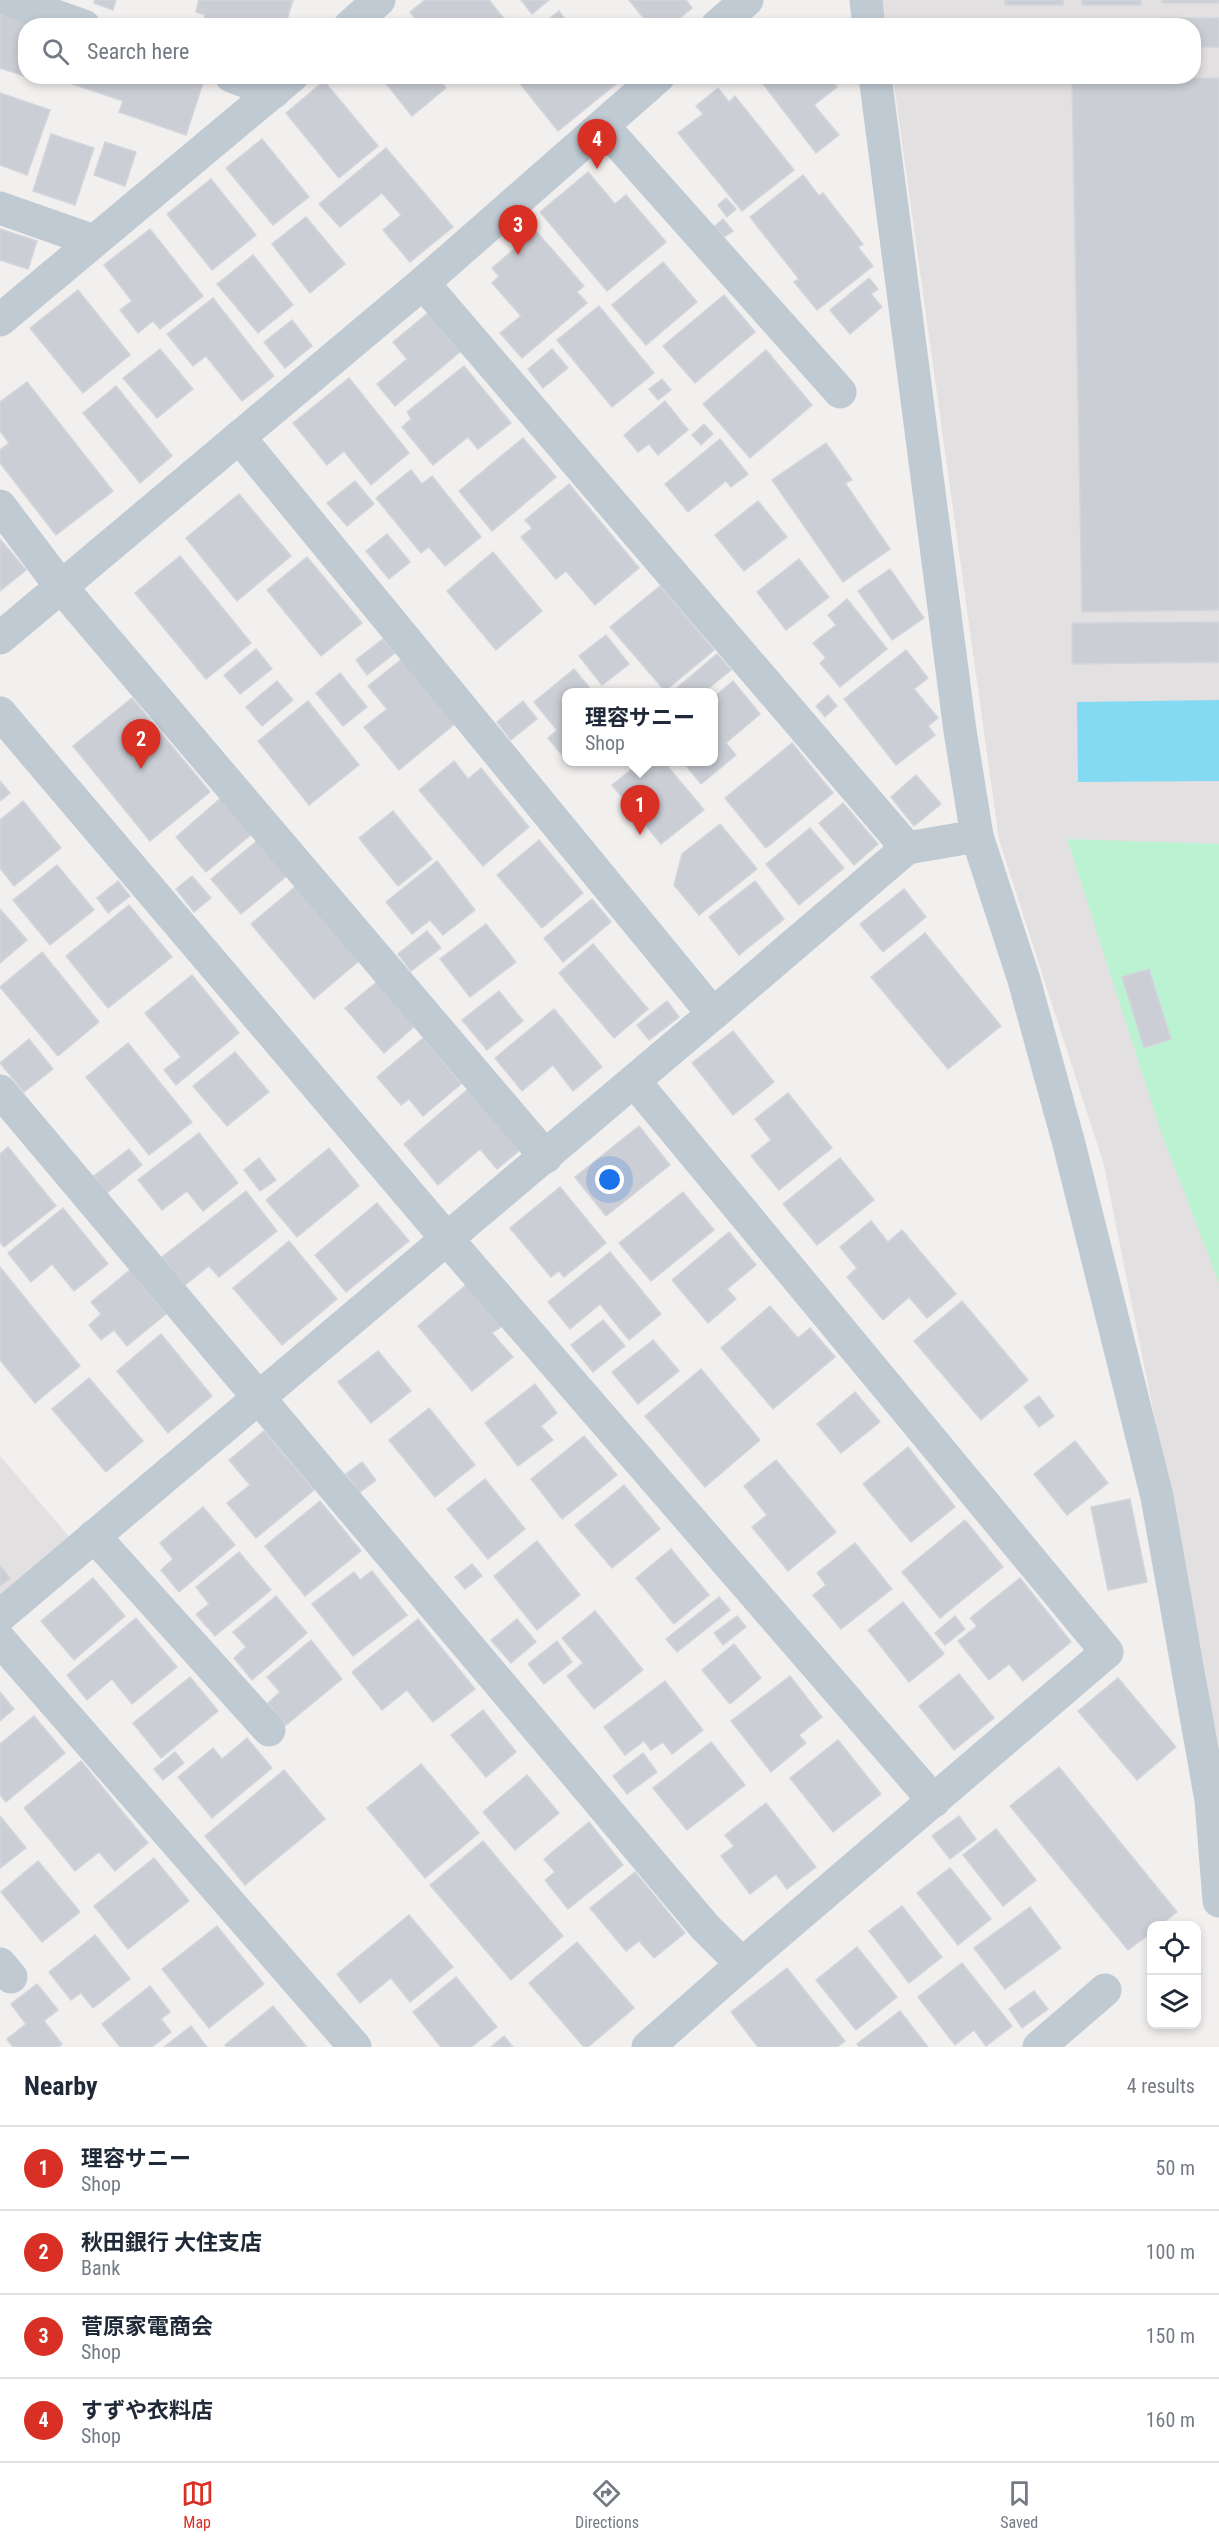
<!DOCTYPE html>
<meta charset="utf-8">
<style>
body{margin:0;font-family:"Roboto Condensed","Noto Sans JP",sans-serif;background:#f6f6f7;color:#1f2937}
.controls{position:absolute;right:18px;bottom:18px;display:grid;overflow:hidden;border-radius:12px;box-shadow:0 3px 9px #0003}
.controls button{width:54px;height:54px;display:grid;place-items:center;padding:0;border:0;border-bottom:2px solid #e0e1e3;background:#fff;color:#1f2937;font:30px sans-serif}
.you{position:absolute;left:610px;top:1180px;width:21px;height:21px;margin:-15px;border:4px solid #fff;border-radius:50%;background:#1a73e8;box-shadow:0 0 0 9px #1a73e833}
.badge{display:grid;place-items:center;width:39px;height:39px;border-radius:50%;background:#d93025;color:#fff;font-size:20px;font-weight:700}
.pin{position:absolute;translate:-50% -50px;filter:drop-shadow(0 2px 3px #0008)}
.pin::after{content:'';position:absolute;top:32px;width:21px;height:18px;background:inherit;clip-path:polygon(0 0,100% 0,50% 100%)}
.popup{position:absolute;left:562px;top:688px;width:156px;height:78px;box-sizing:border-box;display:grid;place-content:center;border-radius:12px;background:#fff;filter:drop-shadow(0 2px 4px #0005);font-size:20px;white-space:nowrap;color:#747a83}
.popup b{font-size:22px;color:#1f2937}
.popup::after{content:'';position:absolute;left:50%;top:100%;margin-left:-12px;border:12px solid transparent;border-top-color:#fff}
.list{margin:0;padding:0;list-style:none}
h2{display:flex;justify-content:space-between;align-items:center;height:78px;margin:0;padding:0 24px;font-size:26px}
h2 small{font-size:20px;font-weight:400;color:#747a83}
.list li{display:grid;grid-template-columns:39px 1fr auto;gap:18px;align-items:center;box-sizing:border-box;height:84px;padding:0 24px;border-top:2px solid #e0e1e3}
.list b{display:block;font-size:22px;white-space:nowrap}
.list p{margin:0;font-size:20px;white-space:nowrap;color:#747a83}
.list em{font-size:20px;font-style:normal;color:#747a83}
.icon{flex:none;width:33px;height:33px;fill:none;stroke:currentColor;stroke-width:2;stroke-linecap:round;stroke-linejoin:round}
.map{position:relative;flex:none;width:1219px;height:2047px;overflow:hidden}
.search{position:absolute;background:#fff;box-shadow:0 3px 9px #0003;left:18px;right:18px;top:18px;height:66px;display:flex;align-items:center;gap:15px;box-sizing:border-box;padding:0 21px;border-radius:24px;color:#747a83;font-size:22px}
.sheet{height:414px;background:#fff}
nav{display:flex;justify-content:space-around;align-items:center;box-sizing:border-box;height:84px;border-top:2px solid #e0e1e3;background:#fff;font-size:16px;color:#747a83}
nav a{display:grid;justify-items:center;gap:3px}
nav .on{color:#d93025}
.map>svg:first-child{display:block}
.education{fill:#e3e0e1}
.green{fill:#bbf3d2}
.water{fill:#85daf3}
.building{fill:#cbced5;stroke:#d3d5dc;stroke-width:1.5}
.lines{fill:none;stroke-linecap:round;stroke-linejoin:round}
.minor{stroke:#bfcad3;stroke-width:33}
</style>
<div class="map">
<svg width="1219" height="2047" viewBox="0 0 1219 2047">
<rect width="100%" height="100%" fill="#f2efef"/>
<!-- education -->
<g class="education">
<polygon points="883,0 1219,0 1219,1786 1206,1674 1104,1165 999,840 893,77 1194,76 1194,26 886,25"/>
<polygon points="0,1456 72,1540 0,1602"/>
</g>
<!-- green -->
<polygon class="green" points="1067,839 1219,844 1219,1283 1161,1132"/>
<!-- water -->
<polygon class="water" points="1219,700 1219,781 1078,782 1077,702"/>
<!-- building -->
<g class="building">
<polygon points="95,0 116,0 113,10 94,3"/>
<polygon points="199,0 293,0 285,26 202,26 205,15 196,12"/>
<polygon points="425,0 489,0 510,26 421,26 410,12"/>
<polygon points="521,0 549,0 532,14"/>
<polygon points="629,0 686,0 692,8 670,26 650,26"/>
<rect x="1005" y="0" width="58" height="5"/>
<rect x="1082" y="0" width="59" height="5"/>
<rect x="1162" y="0" width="57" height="3"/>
<polygon points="0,11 43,26 26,26 24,76 0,68"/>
<polygon points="559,11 570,26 540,26"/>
<polygon points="1161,18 1219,18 1219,47 1194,47 1194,26 1161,26"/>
<rect x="1004" y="20" width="59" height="6"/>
<polygon points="1082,20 1140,21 1140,26 1082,26"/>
<polygon points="63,76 195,76 204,80 186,135 119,112 123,101 61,80"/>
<polygon points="380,76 437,76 446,88 412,116"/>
<polygon points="514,76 612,76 617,83 558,131"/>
<polygon points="757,76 829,76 837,87 814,105 839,135 816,153"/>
<polygon points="1219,78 1219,610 1082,612 1072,80"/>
<polygon points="324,81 378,146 339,178 286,113"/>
<polygon points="718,88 729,102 735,96 794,170 742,211 678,133 703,114 696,106"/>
<polygon points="0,93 50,110 27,175 0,165"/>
<polygon points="51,134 94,148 75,205 33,191"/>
<polygon points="262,139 309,197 273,225 226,168"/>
<polygon points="105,142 136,152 125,186 94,175"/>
<polygon points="386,148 453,227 410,262 383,230 401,215 382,193 340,227 319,204"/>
<polygon points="588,172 615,204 626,195 666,242 607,291 540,212"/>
<polygon points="803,175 819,196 823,193 863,244 858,247 873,266 817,310 794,282 799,279 750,217"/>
<polygon points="211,179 256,235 212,270 167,214"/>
<polygon points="726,198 736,209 727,217 718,205"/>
<polygon points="306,217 345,264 310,293 272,244"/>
<polygon points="723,219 733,231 724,237 715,226"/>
<polygon points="0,229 37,241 28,269 0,260"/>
<polygon points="150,229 203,296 160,329 153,321 138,333 120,310 132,301 104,265"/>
<polygon points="536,231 584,286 577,292 587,303 522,358 500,333 521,316 492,283 499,276 492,268"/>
<polygon points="253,255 293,305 258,333 217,284"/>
<polygon points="663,262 697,302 646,345 612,305"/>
<polygon points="869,278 878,289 871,294 882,307 850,334 830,310"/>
<polygon points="78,290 130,355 83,393 30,328"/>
<polygon points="724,295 755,332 695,383 663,346"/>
<polygon points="213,298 274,376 242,401 206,356 193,366 167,334"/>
<polygon points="599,306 654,373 612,407 557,340"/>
<polygon points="428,313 460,352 395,406 377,384 407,359 393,342"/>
<polygon points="292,320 312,346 285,368 264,342"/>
<polygon points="160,349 193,389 157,418 123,378"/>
<polygon points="552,349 568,368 543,388 528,369"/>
<polygon points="766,350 812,405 750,458 703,404"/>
<polygon points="464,366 511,423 478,449 468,437 433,465 402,427 411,419 407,412"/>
<polygon points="349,378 409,453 371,485 344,451 327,465 293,423"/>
<polygon points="662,379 671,390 658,400 649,389"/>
<polygon points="27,382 113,491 56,535 0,463 0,450 9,443 0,431 0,402"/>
<polygon points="116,386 172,456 140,483 83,413"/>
<polygon points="665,401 688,430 658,455 649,444 638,452 624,435"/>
<polygon points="704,424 713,434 701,445 692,435"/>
<polygon points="523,438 556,477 492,531 459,491"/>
<polygon points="720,439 748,474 731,487 726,481 688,512 665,484"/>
<polygon points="826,443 852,480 845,483 890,549 843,582 772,480"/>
<polygon points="411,470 422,484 432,476 481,537 445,566 429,547 421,553 376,498"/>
<polygon points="355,481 374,504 347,526 327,503"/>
<polygon points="569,484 639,568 595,605 566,571 556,579 521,537 532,528 525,520"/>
<polygon points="239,494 291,556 237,601 186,538"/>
<polygon points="758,501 787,537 744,571 715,535"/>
<polygon points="387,534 410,562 389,579 366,551"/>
<polygon points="0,539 26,570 0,591"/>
<polygon points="493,552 542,611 496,650 447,591"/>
<polygon points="180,556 251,643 206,679 135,593"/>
<polygon points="307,557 362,623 321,656 267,590"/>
<polygon points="799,559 829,597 786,630 757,592"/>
<polygon points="890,569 924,618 892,640 858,591"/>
<polygon points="660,586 714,650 665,691 610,627"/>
<polygon points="847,599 887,649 840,687 820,663 826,658 813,643 836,625 828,615"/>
<polygon points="1219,622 1219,662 1072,664 1072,623"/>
<polygon points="606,635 629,664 602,685 579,656"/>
<polygon points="383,639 395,653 367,675 356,660"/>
<polygon points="256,649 272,669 240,694 224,675"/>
<polygon points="906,650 928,678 914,689 938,718 928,726 935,735 896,765 844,699"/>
<polygon points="717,654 731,670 704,692 672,692"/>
<polygon points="402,659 456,723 399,770 364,727 387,709 368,686"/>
<polygon points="574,669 593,692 566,692 566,760 548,738 557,730 534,702"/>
<polygon points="340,673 367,707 343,726 316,693"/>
<polygon points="277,681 293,700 262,726 246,707"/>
<polygon points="733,681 760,714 726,743 736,755 701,784 683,762 714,762 714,697"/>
<polygon points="828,695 837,706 825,717 816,706"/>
<polygon points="132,698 210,792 150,841 73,746"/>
<polygon points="308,701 359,765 309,805 258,741"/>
<polygon points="523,701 537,719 511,740 497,722"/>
<polygon points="792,743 833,793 766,848 725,798"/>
<polygon points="454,761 468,779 481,768 529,827 483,866 419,790"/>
<polygon points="641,762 664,762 704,810 661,844 612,785"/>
<polygon points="916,775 941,804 914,826 891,797"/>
<polygon points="0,781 10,793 0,801"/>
<polygon points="222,797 253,833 206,872 176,837"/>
<polygon points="23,801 61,848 14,886 0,868 0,820"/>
<polygon points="843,803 878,844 854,865 819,823"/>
<polygon points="393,811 432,859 398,886 359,838"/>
<polygon points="720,824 757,869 699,915 674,885 682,854"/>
<polygon points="810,828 844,868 799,905 766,864"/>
<polygon points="258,840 288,875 241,914 211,879"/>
<polygon points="539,840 583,893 542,928 497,875"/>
<polygon points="437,861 475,910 443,935 430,920 412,934 386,902"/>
<polygon points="57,865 94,910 50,945 13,900"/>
<polygon points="192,876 211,898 194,912 176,889"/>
<polygon points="118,881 130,896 108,913 97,898"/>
<polygon points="755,881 784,919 739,955 709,917"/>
<polygon points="296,886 360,960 314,999 251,924"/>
<polygon points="904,889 926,917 883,952 860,924"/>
<polygon points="592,899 611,922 563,962 544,938"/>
<polygon points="129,905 172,957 108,1008 66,956"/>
<polygon points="0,909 27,940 0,963"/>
<polygon points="486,924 516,962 470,997 440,959"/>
<polygon points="427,931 441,948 411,971 398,954"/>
<polygon points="925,933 1001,1026 948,1069 871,977"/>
<polygon points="593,944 648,1009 614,1038 559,973"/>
<polygon points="42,952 99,1022 58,1056 0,987"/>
<polygon points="1149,969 1171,1039 1144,1048 1122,977"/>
<polygon points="192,975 239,1033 176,1085 164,1070 181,1057 145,1013"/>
<polygon points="378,981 416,1025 384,1053 345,1008"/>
<polygon points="499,991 523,1021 487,1050 462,1020"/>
<polygon points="667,1001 679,1017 649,1040 637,1025"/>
<polygon points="554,1009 602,1067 573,1091 553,1065 522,1091 495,1058"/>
<polygon points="733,1031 774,1082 733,1115 692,1063"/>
<polygon points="423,1038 461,1084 423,1116 409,1099 401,1105 377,1077"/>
<polygon points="29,1039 53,1069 24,1092 0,1063"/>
<polygon points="128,1043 192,1122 149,1155 86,1077"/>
<polygon points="235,1052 269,1092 227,1126 193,1086"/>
<polygon points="468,1089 520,1150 497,1169 480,1149 438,1185 404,1144"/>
<polygon points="788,1093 832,1148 779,1190 751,1156 771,1140 755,1119"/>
<polygon points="639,1126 670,1165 606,1216 575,1177"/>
<polygon points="199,1133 238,1183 203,1211 187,1191 162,1210 138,1180"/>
<polygon points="8,1147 56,1206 4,1247 0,1242 0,1154"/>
<polygon points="329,1148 359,1186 297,1237 266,1200"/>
<polygon points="129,1149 142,1165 107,1193 94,1176"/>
<polygon points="259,1158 276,1180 260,1191 244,1170"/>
<polygon points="840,1158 874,1200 817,1245 783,1204"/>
<polygon points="560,1187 606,1243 564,1277 559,1271 551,1277 510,1228"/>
<polygon points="246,1191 277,1231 219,1277 209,1266 185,1285 162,1257"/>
<polygon points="683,1192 714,1230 651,1281 619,1243"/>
<polygon points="377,1203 409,1241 346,1292 315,1255"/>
<polygon points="63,1208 108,1264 74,1291 52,1264 31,1282 8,1253"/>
<polygon points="871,1221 888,1242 902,1230 956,1294 927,1318 909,1297 883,1320 847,1277 857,1268 840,1247"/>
<polygon points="729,1232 756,1265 727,1289 736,1299 708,1323 672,1280"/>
<polygon points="289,1241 337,1299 282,1345 233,1288"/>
<polygon points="610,1252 661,1314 629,1340 600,1304 570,1329 548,1302"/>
<polygon points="0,1267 80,1366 35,1403 0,1360"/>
<polygon points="130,1270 166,1314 127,1346 114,1330 101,1340 89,1325 101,1314 91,1302"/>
<polygon points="467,1284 502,1326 492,1333 513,1357 472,1391 418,1326"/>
<polygon points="962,1301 1028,1380 981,1420 914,1341"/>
<polygon points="770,1306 798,1338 810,1328 835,1357 773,1409 721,1348"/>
<polygon points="603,1320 625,1346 593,1372 571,1345"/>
<polygon points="161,1334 212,1396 168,1433 117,1371"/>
<polygon points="653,1340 679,1371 638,1404 612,1372"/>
<polygon points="378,1351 411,1391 371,1423 338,1382"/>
<polygon points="701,1369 760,1440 705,1487 645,1416"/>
<polygon points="89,1378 143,1441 106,1472 52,1409"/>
<polygon points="535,1384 557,1413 541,1426 553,1440 518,1466 485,1423"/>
<polygon points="855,1392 880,1422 841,1453 817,1424"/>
<polygon points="1039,1396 1054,1416 1039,1427 1024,1407"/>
<polygon points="429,1408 475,1465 435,1497 389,1440"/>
<polygon points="264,1431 314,1490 256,1538 227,1503 250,1485 229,1460"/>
<polygon points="584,1436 617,1475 562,1519 531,1479"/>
<polygon points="1075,1441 1108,1483 1067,1515 1034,1474"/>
<polygon points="908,1447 955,1507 911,1542 863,1484"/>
<polygon points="776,1460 836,1532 788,1571 752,1527 767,1515 744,1486"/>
<polygon points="362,1462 376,1480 360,1492 346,1474"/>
<polygon points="485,1479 525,1529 488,1559 447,1509"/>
<polygon points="624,1485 660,1529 612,1568 575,1525"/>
<polygon points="1130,1499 1147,1582 1108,1590 1091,1507"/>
<polygon points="320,1501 361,1551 305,1596 265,1546"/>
<polygon points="203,1507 235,1545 179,1592 161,1570 173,1559 160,1543"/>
<polygon points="965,1520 1003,1567 940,1618 902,1572"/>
<polygon points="537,1541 580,1595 537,1630 494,1576"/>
<polygon points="855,1543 892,1589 841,1629 813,1595 826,1585 817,1573"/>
<polygon points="671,1549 709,1595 674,1624 636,1578"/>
<polygon points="239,1552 271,1590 215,1636 196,1614 209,1604 196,1587"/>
<polygon points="472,1564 482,1576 465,1589 455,1577"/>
<polygon points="0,1565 10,1578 0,1586"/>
<polygon points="372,1571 407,1615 353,1656 312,1604 354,1572 360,1580"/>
<polygon points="93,1578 125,1616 74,1660 41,1621"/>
<polygon points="1020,1578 1071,1642 1023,1681 1009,1664 989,1680 958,1641 977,1626 970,1618"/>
<polygon points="276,1596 307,1633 252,1680 234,1658 246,1647 233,1632"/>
<polygon points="719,1597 730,1610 677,1652 666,1639"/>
<polygon points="903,1602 944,1654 909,1682 868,1630"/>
<polygon points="595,1611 643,1670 594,1709 567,1676 583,1663 562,1638"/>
<polygon points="737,1616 746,1627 723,1645 714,1633"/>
<polygon points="955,1616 965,1629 945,1645 935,1633"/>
<polygon points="136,1618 177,1667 132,1704 112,1679 87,1700 67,1675"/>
<polygon points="418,1619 475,1689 433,1722 407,1690 382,1710 352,1672"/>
<polygon points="517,1619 536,1642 511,1663 491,1640"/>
<polygon points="311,1640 342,1679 286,1725 268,1703 280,1692 267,1677"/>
<polygon points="557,1641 572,1662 544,1684 528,1664"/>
<polygon points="734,1644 761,1678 730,1704 702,1670"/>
<polygon points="959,1674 994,1718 954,1750 919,1706"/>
<polygon points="790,1676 822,1717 799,1735 806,1743 771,1772 731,1721"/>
<polygon points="190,1677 218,1711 161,1758 133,1723"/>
<polygon points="1118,1678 1176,1747 1137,1780 1078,1711"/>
<polygon points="665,1681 703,1730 672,1754 663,1742 651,1750 644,1741 625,1755 604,1727"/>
<polygon points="0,1692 14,1709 0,1721"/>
<polygon points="483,1710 516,1752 486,1777 451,1735"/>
<polygon points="34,1716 65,1753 6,1802 0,1795 0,1744"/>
<polygon points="247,1738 272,1768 212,1818 178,1777 213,1748 222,1759"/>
<polygon points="838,1740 881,1794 833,1832 790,1778"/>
<polygon points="711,1742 745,1785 687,1830 653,1788"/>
<polygon points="175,1752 184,1763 163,1780 154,1769"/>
<polygon points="643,1753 657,1772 627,1794 613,1776"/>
<polygon points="81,1761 148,1843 115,1871 99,1852 75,1871 24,1808"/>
<polygon points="421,1764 479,1833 425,1878 367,1808"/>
<polygon points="1059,1767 1177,1912 1159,1926 1152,1926 1152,1932 1128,1950 1010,1806"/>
<polygon points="284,1770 325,1819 245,1885 205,1836"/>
<polygon points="527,1775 559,1813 515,1850 483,1812"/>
<polygon points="766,1803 816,1867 787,1889 776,1874 750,1894 721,1856 734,1846 725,1835"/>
<polygon points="0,1816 26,1848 0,1868"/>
<polygon points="959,1816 976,1839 950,1859 932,1836"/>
<polygon points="589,1822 623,1865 568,1909 545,1880 555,1872 544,1859"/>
<polygon points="996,1829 1036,1880 1003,1906 963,1855"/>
<polygon points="483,1841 563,1936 511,1980 430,1885"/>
<polygon points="154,1858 189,1901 128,1949 94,1906"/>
<polygon points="38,1861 80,1912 42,1942 1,1892"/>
<polygon points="950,1868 991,1919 958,1945 917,1893"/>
<polygon points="635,1872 685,1933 654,1958 639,1941 626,1951 590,1908"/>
<polygon points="902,1906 942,1957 909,1983 869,1931"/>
<polygon points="1030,1907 1061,1948 1005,1989 974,1948"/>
<polygon points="409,1915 453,1967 410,2002 391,1978 360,2003 337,1974"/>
<polygon points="217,1926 264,1984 209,2028 162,1969"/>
<polygon points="95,1935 130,1979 93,2008 81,1993 71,2000 49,1972"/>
<polygon points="577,1942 634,2008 588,2047 584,2047 529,1983"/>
<polygon points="857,1947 897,1997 856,2030 816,1980"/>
<polygon points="962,1963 1012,2026 986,2046 974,2030 955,2045 918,1997"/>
<polygon points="1196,1963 1199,1967 1200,2009 1196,2012"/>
<polygon points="787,1968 845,2041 837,2047 758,2047 731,2012"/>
<polygon points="456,1977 497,2027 471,2047 441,2047 413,2012"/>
<polygon points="37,1984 58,2010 44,2021 62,2044 59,2047 13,2047 7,2039 26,2024 11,2004"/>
<polygon points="150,1986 170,2012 161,2019 171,2032 152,2047 120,2047 102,2024"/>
<polygon points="1034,1991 1048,2009 1022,2028 1009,2009"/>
<polygon points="273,2006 307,2047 226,2047 225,2045"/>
<polygon points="900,2011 928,2047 859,2047 857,2044"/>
<polygon points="191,2026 207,2047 164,2047"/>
<polygon points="504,2036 513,2047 491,2047"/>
</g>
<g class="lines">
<!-- minor -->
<g class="minor">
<polyline points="10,0 84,26"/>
<polyline points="866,0 869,26"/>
<polyline points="350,26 379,0"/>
<polyline points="717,26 747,0"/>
<polyline points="231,76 274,92"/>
<polyline points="875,76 960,731 977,836 1024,980 1069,1144 1157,1497 1211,1800 1219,1901"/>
<polyline points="603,126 840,392"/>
<polyline points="0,208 94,241"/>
<polyline points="423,283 907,848 713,1014"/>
<polyline points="0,320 292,76"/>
<polyline points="0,506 62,588 546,1157"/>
<polyline points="0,638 423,283 659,76"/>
<polyline points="0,713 447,1239 934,1801"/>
<polyline points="907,848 977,836"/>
<polyline points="634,1081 1107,1652 742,1964 648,2047"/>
<polyline points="0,1091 705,1927 742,1964"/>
<polyline points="94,1536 269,1730"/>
<polyline points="0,1616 713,1014 239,437"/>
<polyline points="0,1640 355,2047"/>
<polyline points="0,1964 11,1977"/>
<polyline points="1039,2047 1105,1990"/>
</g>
</g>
</svg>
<div class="controls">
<button><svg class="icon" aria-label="locate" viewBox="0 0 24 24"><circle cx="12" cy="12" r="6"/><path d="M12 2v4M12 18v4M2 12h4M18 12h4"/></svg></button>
<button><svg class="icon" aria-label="layers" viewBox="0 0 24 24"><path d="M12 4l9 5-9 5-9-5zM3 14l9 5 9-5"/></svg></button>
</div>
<div class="you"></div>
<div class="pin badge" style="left:640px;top:835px">1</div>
<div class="popup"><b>理容サニー</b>Shop</div>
<div class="pin badge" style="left:141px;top:769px">2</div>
<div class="pin badge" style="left:518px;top:255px">3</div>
<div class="pin badge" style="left:597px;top:169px">4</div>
<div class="search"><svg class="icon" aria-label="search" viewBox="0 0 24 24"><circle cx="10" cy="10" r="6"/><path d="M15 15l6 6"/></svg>Search here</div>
</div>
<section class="sheet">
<h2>Nearby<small>4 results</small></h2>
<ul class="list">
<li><span class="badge">1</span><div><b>理容サニー</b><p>Shop</p></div><em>50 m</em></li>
<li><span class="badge">2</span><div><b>秋田銀行 大住支店</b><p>Bank</p></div><em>100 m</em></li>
<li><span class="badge">3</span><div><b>菅原家電商会</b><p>Shop</p></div><em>150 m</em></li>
<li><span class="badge">4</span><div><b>すずや衣料店</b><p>Shop</p></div><em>160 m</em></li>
</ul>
</section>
<nav>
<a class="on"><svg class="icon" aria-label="map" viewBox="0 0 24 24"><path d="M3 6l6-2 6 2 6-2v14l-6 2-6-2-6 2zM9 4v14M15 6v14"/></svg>Map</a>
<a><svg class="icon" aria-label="directions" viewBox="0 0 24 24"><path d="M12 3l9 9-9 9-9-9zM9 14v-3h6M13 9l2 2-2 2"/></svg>Directions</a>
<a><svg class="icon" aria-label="saved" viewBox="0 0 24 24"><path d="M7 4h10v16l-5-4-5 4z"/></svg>Saved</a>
</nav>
